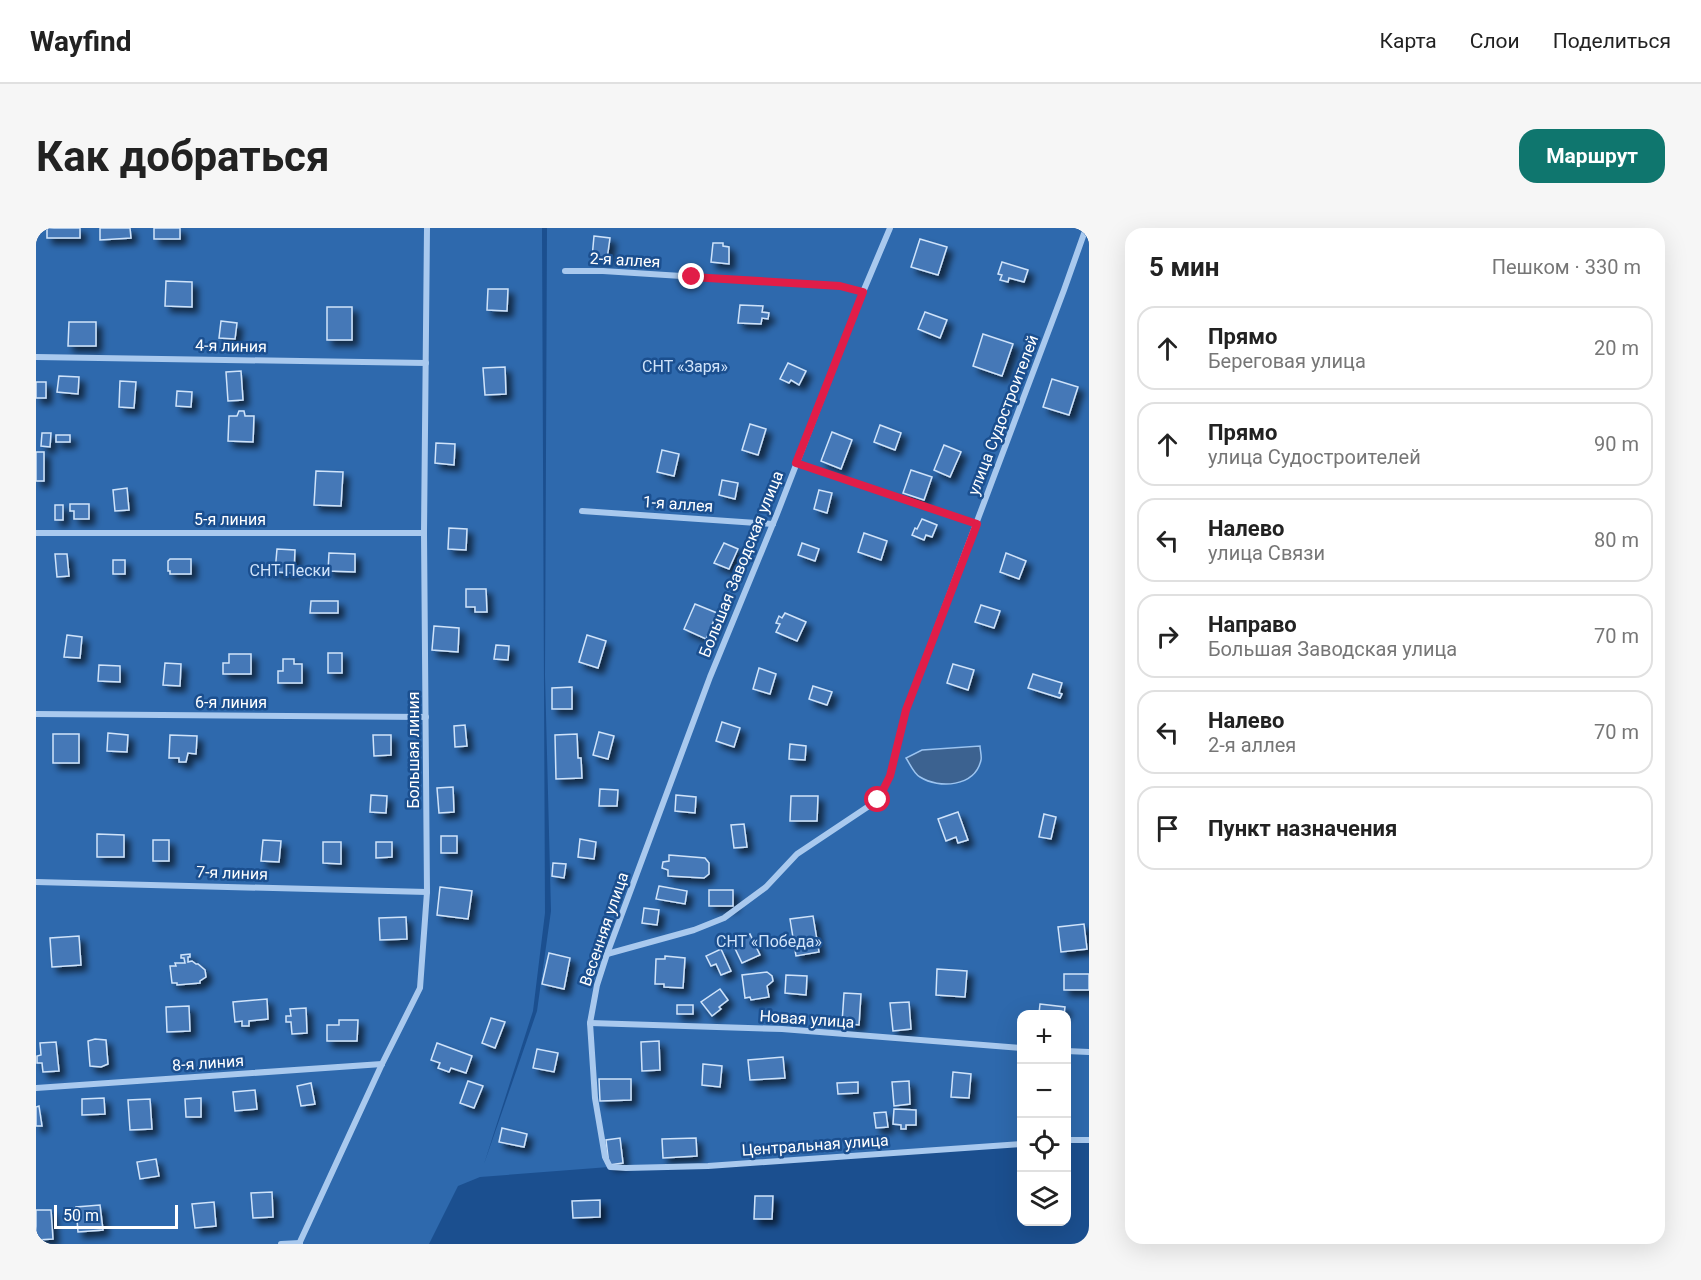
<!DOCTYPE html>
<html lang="ru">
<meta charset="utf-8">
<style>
body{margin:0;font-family:Roboto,sans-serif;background:#f6f6f6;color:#222}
.controls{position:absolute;right:18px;bottom:18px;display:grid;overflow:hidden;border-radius:12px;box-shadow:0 6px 24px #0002}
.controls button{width:54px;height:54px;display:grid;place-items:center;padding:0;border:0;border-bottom:2px solid #e0e0e0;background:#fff;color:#222;font:30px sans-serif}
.scale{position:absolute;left:18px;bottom:15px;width:124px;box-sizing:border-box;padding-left:6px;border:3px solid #fff;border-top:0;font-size:16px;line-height:21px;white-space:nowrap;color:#fff;-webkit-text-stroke:4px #1b4f8f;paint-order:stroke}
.stop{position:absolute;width:18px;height:18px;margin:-14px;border:4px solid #e11d48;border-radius:50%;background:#fff}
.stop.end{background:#e11d48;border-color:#fff;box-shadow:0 2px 6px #0008}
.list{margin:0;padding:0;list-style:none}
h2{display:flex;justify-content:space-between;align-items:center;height:78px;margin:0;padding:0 24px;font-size:26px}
h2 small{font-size:20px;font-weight:400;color:#767676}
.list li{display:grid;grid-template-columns:39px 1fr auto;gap:18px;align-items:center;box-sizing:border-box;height:84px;margin:0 12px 12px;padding:0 12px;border:2px solid #e0e0e0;border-radius:18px}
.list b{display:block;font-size:22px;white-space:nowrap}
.list p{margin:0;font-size:20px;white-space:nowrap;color:#767676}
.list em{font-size:20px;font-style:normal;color:#767676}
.icon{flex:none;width:33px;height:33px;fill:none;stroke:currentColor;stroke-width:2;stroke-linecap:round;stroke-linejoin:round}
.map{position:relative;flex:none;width:1053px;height:1016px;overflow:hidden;border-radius:18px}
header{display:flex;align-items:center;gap:36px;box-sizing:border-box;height:84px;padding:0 30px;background:#fff;border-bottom:2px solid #e0e0e0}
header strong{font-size:28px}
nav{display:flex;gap:33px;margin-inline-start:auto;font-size:21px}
.intro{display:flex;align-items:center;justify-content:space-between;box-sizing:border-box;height:144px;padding:0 36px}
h1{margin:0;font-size:42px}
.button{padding:15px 27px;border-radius:18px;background:#0f766e;color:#fff;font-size:21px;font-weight:700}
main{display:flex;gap:36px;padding:0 36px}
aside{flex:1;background:#fff;border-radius:18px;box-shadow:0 6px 24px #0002}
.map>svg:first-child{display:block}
.green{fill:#2e69ad}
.water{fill:#3c6290;stroke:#9cc4f0;stroke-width:1.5}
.building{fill:#4478b7;stroke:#cfe3fa;stroke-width:1.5;filter:url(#shadow)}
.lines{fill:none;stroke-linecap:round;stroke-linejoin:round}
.street{stroke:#a9c9ee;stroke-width:6}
.route{stroke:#e11d48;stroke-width:8}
.labels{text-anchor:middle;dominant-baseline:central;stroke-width:5;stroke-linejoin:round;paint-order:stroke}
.street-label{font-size:16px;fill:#fff;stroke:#1b4f8f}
.park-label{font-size:16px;fill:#cfe3fa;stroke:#1b4f8f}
</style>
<header>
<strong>Wayfind</strong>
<nav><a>Карта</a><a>Слои</a><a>Поделиться</a></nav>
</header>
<div class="intro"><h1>Как добраться</h1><a class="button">Маршрут</a></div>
<main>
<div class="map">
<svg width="1053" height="1016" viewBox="0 0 1053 1016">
<defs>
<filter id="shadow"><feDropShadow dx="5.5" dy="5.5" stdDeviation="3" flood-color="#0009"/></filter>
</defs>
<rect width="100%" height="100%" fill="#1b4f8f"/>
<!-- green -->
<polygon class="green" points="0,0 506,0 509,685 497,783 448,936 501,783 515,683 509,447 511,0 1053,0 1053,912 1031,912 1030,786 986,786 985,916 672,938 573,939 444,949 422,958 393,1016 0,1016"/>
<!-- water -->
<path class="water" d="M944 518C944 522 946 529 945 532 939 559 903 561 884 549 878 546 874 536 870 530L886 522Z"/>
<!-- building -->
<g class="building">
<rect x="11" y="0" width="33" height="10"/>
<polygon points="64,0 94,0 95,10 64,12"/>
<rect x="118" y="0" width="26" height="11"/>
<polygon points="558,8 574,10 571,31 556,30"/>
<polygon points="884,11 911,19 902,47 875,39"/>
<polygon points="677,15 687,15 687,18 693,19 693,36 675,34"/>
<polygon points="966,34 992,42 988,54 973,50 972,54 964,52 966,47 962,46"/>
<polygon points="130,53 156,54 156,79 129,78"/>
<polygon points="452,61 472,61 471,83 451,82"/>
<polygon points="704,77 727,78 726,84 733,85 732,91 726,90 725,96 702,95"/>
<rect x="291" y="79" width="25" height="33"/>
<polygon points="889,84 911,92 904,110 882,101"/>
<polygon points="185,93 201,95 199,111 183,110"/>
<polygon points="33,94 60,94 60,118 32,118"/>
<polygon points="947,106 977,116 966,148 937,138"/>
<polygon points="752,135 770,143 763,157 755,152 753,155 744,151"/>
<polygon points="469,139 470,166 449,167 447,140"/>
<polygon points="205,143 207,172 192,173 190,144"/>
<polygon points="23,148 43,149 42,166 21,164"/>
<polygon points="1016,151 1042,159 1033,187 1007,179"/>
<polygon points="84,153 100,154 98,180 83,179"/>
<rect x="0" y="154" width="10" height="16"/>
<polygon points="141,163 156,164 155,179 140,178"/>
<polygon points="203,183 208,183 209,188 218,188 217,214 192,213 193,188 201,188"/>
<polygon points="714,196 730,201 722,227 706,222"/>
<polygon points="844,197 865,205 859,222 838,214"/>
<polygon points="796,204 816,212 805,241 785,233"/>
<polygon points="6,205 15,205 14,219 5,218"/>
<rect x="20" y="207" width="14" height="7"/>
<polygon points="400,215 419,216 418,237 399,235"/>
<polygon points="908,217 925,224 914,249 898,242"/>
<polygon points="626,222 643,226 638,248 621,244"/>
<rect x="0" y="224" width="8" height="29"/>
<polygon points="875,242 896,249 888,272 867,265"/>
<polygon points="280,243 307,244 305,278 278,277"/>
<polygon points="686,252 702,255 699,271 683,267"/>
<polygon points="91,260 93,282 79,283 77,262"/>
<polygon points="783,262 796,265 791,285 778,281"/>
<polygon points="34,276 53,276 53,291 38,291 38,283 34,283"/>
<rect x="19" y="277" width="8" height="15"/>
<polygon points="886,291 901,297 896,309 890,307 888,312 876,307 879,300 881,301"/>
<polygon points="413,300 431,301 430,322 412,321"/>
<polygon points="828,305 851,313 845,332 822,324"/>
<polygon points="688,315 702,321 693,341 678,335"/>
<polygon points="766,315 783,321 779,333 762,327"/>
<polygon points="241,321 259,322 258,345 239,344"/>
<polygon points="293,325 319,326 319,344 292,343"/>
<polygon points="970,325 990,333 983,351 964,344"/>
<polygon points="19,326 31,326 33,348 21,349"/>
<polygon points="134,331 155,331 155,346 134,346 134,343 132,343 132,333"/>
<rect x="77" y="332" width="12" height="14"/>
<polygon points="430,361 450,361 451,384 439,384 439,379 430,379"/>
<polygon points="275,373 302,373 302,385 274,385"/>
<polygon points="659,376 681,385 670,411 648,401"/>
<polygon points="945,377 964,383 958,400 939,394"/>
<polygon points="749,385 770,394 761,413 740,404 744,396 740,395 743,388 746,390"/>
<polygon points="398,398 423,400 422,424 396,422"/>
<polygon points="31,407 46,409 44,430 28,429"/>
<polygon points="551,407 570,413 562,440 543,434"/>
<polygon points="460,417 473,418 472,432 458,431"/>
<rect x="292" y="425" width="14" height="20"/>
<polygon points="193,426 215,426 215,446 187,446 187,435 193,435"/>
<polygon points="247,431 258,431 258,436 266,436 266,455 242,455 242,443 247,443"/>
<polygon points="129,435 145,436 144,458 127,457"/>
<polygon points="917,436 938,442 932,462 911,455"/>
<polygon points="63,437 84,438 84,454 62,453"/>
<polygon points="723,440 740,446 734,466 717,461"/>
<polygon points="997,446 1026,455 1023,465 1026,466 1024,470 992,460"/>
<polygon points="777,458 796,464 791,477 773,471"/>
<polygon points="536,459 536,481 516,481 516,460"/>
<polygon points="686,494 704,500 698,519 680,513"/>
<polygon points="429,497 431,518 419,519 418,498"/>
<polygon points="563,504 578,508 572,531 557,527"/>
<polygon points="72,505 92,507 91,524 71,523"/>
<rect x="17" y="506" width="26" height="29"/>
<polygon points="541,506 542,530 545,530 546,550 520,551 519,507"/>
<polygon points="134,507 161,508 160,526 152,525 150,534 143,534 143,530 133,530"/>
<polygon points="337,507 355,507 355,527 338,528"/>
<polygon points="754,516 770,518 769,532 753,531"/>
<polygon points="417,559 418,584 403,585 401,560"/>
<polygon points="564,561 582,562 581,578 563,578"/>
<polygon points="335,567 351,568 350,585 334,584"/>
<polygon points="640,567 660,569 659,585 639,583"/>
<polygon points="755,568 782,568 781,593 754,593"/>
<polygon points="922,584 932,612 922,615 920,609 910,613 902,591"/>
<polygon points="1008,586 1020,589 1015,611 1003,609"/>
<polygon points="708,596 711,619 698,620 695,597"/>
<polygon points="61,606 88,607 88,629 61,629"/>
<rect x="405" y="608" width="16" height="17"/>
<polygon points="544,611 560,614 558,631 542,629"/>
<rect x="117" y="612" width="16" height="21"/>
<polygon points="227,612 245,613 243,634 225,633"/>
<polygon points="287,614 305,614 305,636 287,635"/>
<polygon points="340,614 356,614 356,629 340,630"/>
<polygon points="633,627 669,630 673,635 673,646 668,650 632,648 632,642 626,640 627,634 633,633"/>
<polygon points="517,635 530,636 528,650 516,648"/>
<polygon points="623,658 651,663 649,676 620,671"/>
<polygon points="404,659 436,663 432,691 401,687"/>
<rect x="673" y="662" width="24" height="16"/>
<polygon points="608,680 623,682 621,697 606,695"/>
<polygon points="777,688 783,724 760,728 754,691"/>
<polygon points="370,689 371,711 344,712 343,690"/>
<polygon points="1048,696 1051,721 1025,724 1022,699"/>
<polygon points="714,706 724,727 706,735 696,714"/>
<polygon points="43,708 45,737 16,739 14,710"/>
<polygon points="685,721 695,743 685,747 680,736 675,738 670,728"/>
<polygon points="513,725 534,730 528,761 506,756"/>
<polygon points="154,726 154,729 152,729 152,734 156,733 160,736 162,736 169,742 170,749 164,753 164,755 141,757 141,755 136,755 134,738 140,738 139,735 149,735 148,730 145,730 145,727"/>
<polygon points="629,728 649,730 647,760 628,759 628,756 619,756 620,731 629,731"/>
<polygon points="901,741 931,743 929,769 900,767"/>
<polygon points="731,744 736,748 737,753 731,758 733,769 715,772 714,769 709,770 706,747"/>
<rect x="1028" y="746" width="25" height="16"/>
<polygon points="750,747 771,748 770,767 749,765"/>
<polygon points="684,761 692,772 683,779 685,781 676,788 665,774"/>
<polygon points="808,765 825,766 823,797 806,795"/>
<polygon points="231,771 232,791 213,793 213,798 206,798 206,793 199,794 197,774"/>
<polygon points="873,774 875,801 857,803 854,775"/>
<polygon points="1004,776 1029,779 1028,786 1003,786"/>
<rect x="641" y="777" width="16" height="9"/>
<polygon points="153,778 154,803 131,804 130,779"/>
<polygon points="270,780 271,805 256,806 255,794 250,794 250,788 255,788 254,781"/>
<polygon points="455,790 469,794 459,820 446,815"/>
<polygon points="303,792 322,792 321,813 291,813 291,797 303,797"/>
<polygon points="59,811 70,812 72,836 65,839 54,838 52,813"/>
<polygon points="623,813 624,842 606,843 605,814"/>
<polygon points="20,814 23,843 7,844 6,835 1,835 1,828 5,827 4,815"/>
<polygon points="401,815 436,828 430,845 415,840 413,844 402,840 404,835 395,832"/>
<polygon points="501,821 522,825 518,844 497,840"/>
<polygon points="747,829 749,850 714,852 712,832"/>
<polygon points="667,836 686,838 684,859 666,857"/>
<polygon points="917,844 935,846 933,870 915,869"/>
<polygon points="563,851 595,851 595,872 564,873"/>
<polygon points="432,853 447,858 438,880 424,875"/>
<polygon points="873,853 874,876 858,878 856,854"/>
<polygon points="822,854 822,865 802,866 801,855"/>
<polygon points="275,855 279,876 265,878 261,858"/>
<polygon points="219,862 221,881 199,883 197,864"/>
<polygon points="68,870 69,886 46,887 46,871"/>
<polygon points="165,870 165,889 150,889 149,871"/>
<polygon points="114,871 116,901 94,902 92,872"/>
<polygon points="3,878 6,898 0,898 0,879"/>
<polygon points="858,881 880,882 880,897 870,897 870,901 865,901 865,897 857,896"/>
<polygon points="850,884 852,899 840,900 838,885"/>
<polygon points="466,900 491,906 488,919 463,914"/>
<polygon points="584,910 587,935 573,937 570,912"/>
<polygon points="660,910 661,928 627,930 626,911"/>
<polygon points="120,931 123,948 104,951 101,934"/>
<polygon points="236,964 237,989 217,990 215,965"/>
<polygon points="719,968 737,968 736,991 718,991"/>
<polygon points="564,972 564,989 537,990 536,973"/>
<polygon points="178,974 180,998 159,1000 156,976"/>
<polygon points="64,977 67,1002 42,1004 40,979"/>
<polygon points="0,982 15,982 17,1011 0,1012"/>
</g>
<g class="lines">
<!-- street -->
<g class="street">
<polyline points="854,0 827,64 741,286 674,449 571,726 561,757 554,795 559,870 569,929 574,939 590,940 672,938 986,916"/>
<polyline points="529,43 567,43 804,58 827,64"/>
<polyline points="0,129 390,135"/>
<polyline points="760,235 941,296"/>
<polyline points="546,283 737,296"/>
<polyline points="0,305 388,305"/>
<polyline points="0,486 390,489"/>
<polyline points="0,654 391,664"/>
<polyline points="571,726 658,702 688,690 730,659 761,626 842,572 854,548 870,482 1028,62 1050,0"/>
<polyline points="554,795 746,801 986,820"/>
<polyline points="1030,823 1053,824"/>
<polyline points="0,860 346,836"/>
<polyline points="1030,912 1053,912"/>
<polyline points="245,1016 264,1015"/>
<polyline points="263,1016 346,836 384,760 391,664 388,305 391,0"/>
</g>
</g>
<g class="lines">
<!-- route -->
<polyline class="route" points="656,49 804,58 827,64 760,235 941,296 870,482 854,548 842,572"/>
</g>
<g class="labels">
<!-- street labels -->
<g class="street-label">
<text transform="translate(589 32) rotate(3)">2-я аллея</text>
<text transform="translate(195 118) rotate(1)">4-я линия</text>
<text transform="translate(967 187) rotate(-69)">улица Судостроителей</text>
<text transform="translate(642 276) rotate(4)">1-я аллея</text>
<text x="194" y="291">5-я линия</text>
<text transform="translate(705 336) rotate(-68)">Большая Заводская улица</text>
<text x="195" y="474">6-я линия</text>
<text transform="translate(377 522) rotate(-90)">Большая линия</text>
<text transform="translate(196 645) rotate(2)">7-я линия</text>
<text transform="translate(568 701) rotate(-71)">Весенняя улица</text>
<text transform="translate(771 791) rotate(4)">Новая улица</text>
<text transform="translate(172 835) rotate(-4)">8-я линия</text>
<text transform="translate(779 917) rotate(-4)">Центральная улица</text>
</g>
<!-- park labels -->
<g class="park-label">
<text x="649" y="138">СНТ «Заря»</text>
<text x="254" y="342">СНТ Пески</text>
<text x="733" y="713">СНТ «Победа»</text>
</g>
</g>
</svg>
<div class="controls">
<button>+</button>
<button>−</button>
<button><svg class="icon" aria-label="locate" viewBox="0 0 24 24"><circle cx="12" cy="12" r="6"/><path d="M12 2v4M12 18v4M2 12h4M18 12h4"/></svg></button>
<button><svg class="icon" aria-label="layers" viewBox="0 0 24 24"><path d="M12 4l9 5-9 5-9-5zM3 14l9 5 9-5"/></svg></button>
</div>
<div class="scale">50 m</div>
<div class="stop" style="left:842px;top:572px"></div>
<div class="stop end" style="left:656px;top:49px"></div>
</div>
<aside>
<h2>5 мин<small>Пешком · 330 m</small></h2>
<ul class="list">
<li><svg class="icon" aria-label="ahead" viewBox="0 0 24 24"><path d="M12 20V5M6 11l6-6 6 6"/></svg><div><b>Прямо</b><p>Береговая улица</p></div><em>20 m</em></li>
<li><svg class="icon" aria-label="ahead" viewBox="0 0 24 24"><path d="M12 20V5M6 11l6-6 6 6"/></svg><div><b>Прямо</b><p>улица Судостроителей</p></div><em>90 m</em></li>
<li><svg class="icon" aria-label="left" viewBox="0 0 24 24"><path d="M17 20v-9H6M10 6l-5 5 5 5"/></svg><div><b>Налево</b><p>улица Связи</p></div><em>80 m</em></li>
<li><svg class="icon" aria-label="right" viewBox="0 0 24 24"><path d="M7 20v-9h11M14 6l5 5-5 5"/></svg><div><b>Направо</b><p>Большая Заводская улица</p></div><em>70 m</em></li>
<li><svg class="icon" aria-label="left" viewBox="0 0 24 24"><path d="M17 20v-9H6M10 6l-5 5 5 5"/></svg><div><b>Налево</b><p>2-я аллея</p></div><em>70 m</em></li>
<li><svg class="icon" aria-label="arrive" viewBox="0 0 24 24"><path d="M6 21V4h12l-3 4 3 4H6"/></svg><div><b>Пункт назначения</b></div></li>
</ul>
</aside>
</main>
